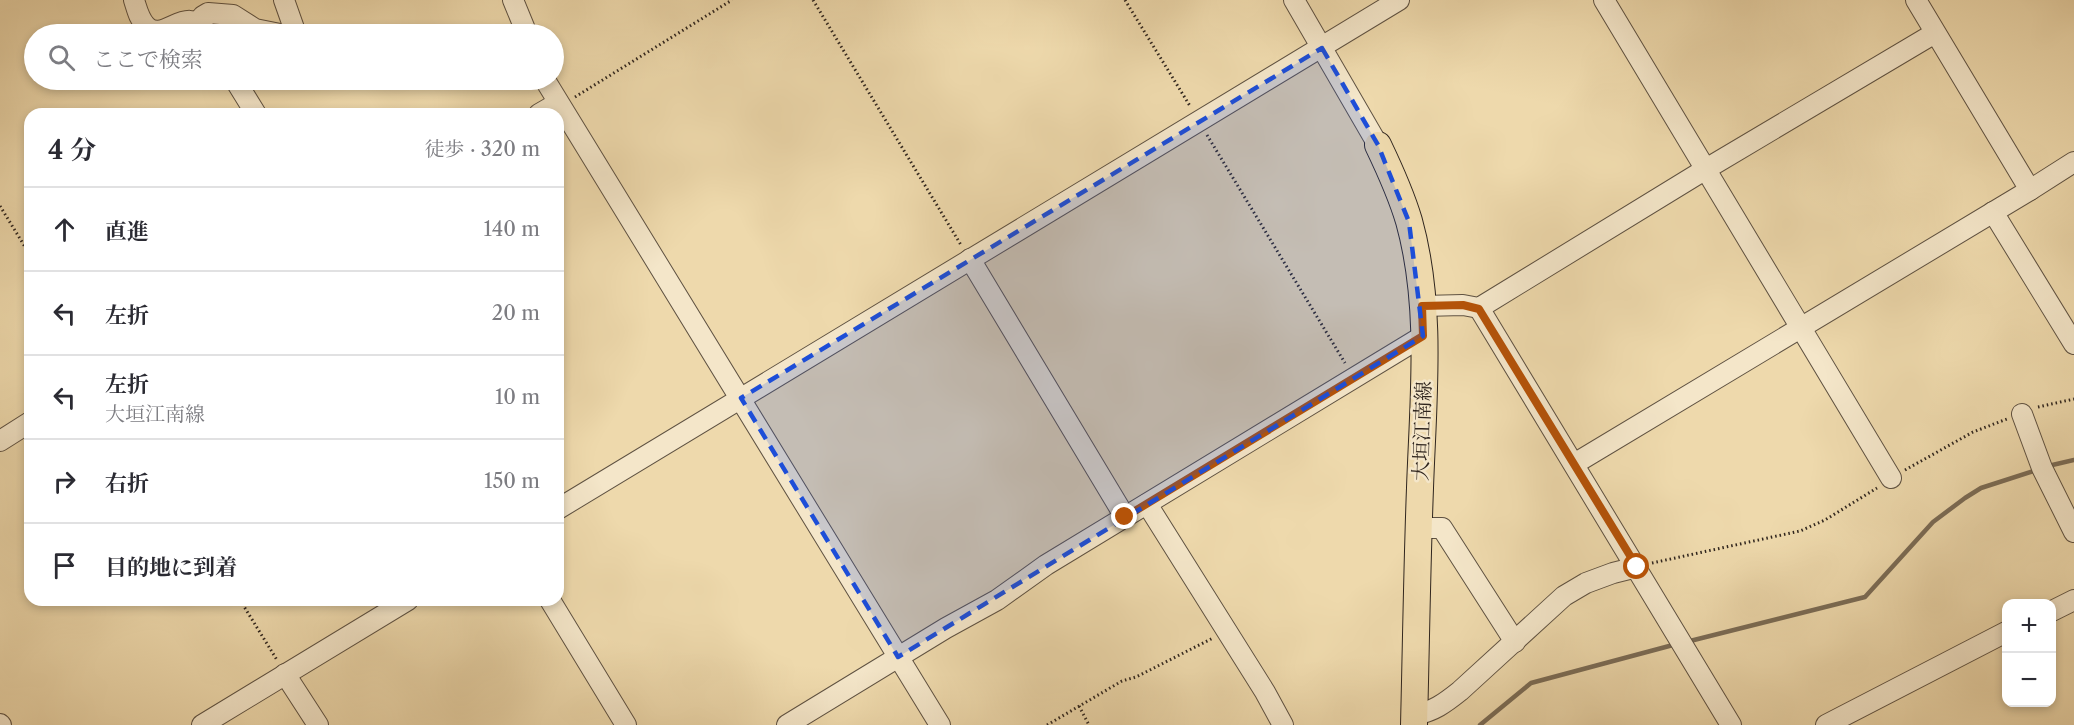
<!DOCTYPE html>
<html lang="ja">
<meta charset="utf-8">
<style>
body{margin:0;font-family:"Libre Caslon Text","Noto Serif JP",serif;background:#f7f7f7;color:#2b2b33}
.controls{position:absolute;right:18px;bottom:18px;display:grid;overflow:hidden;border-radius:12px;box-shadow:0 3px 9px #0003}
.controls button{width:54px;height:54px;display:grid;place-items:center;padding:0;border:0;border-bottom:2px solid #e1e1e2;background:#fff;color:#2b2b33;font:30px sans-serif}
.stop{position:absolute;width:18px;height:18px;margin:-14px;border:4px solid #b45309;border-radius:50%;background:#fff}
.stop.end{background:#b45309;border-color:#fff;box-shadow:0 2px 6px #0008}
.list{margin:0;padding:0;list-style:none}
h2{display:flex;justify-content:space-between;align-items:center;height:78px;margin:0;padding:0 24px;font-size:26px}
h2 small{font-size:20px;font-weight:400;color:#7c7c81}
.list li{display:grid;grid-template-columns:39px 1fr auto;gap:18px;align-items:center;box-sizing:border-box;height:84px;padding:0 24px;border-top:2px solid #e1e1e2}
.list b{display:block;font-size:22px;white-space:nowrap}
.list p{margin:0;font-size:20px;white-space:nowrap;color:#7c7c81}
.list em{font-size:20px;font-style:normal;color:#7c7c81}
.icon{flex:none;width:33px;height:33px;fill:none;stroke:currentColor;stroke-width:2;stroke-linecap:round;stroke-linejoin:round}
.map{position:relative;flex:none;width:2074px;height:725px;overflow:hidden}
.search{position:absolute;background:#fff;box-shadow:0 3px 9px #0003;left:24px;top:24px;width:540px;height:66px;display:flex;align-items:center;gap:15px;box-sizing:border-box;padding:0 21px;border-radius:33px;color:#7c7c81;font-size:22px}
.panel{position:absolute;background:#fff;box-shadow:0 3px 9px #0003;left:24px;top:108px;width:540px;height:498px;border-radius:18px}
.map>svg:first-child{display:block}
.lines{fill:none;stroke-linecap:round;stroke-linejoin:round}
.stream{stroke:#7b6c56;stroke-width:4.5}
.minor-casing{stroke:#5f5242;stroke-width:22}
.major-casing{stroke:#2f251e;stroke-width:28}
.path{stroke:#2f251e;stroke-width:3;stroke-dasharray:1.5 3;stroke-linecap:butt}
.minor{stroke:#f4e6c9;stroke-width:20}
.major{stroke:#eed9ac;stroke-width:26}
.route{stroke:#b45309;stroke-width:8}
.marked{fill:#1d4ed8;fill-opacity:0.2;stroke:#1d4ed8;stroke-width:4.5;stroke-dasharray:12 8;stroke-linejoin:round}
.labels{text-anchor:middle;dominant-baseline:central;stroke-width:5;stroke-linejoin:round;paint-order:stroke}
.street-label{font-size:20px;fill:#2f251e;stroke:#f4e6c9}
</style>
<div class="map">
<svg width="2074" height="725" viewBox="0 0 2074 725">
<rect width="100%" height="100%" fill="#eed9ac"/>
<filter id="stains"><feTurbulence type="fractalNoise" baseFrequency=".00333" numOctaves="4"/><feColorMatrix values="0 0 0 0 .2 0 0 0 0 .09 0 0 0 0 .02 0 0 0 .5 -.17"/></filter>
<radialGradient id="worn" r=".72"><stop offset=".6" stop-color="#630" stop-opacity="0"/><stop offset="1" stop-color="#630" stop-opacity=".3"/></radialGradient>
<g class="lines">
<!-- stream -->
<g class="stream">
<polyline points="2048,466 2074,460"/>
<polyline points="1690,641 1865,597 1933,522 1965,498 1981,488 2037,470"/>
<polyline points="1480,725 1531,683 1673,645"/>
</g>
<!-- minor casing -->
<g class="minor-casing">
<g id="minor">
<path d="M134 0C137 9 139 19 146 26 165 45 186 0 208 34"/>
<polyline points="284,0 296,34"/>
<polyline points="513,0 527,34"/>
<polyline points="1294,0 1378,145"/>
<polyline points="1604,0 1891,478"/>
<polyline points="198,22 203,16 208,13 233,15 255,29 280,34"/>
<polyline points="235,80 256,114"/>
<polyline points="545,80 940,725"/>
<polyline points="539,114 558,103"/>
<polyline points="2030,190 2074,162"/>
<polyline points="1993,212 2074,344"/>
<polyline points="970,259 1125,517"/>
<polyline points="1423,306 1463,305 1479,308 1706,169 1935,33"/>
<polyline points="1479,308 1731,725"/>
<polyline points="2022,414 2042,468 2074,532"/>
<polyline points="0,441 30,422"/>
<polyline points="1574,464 2030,190 1916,0"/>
<polyline points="1147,504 1265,692 1283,725"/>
<polyline points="558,509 1399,0"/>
<polyline points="1419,528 1442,528 1515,642"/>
<polyline points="550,600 626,725"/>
<polyline points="2052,611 2074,600"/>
<polyline points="285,674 318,725"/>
<path d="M1414 715C1433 712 1445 703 1460 691L1564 596 1586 583 1613 573 1637 567"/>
<polyline points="0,724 1,725"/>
<polyline points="202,725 408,600"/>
<polyline points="787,725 946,628 997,600 1046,565 1423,336"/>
<polyline points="1826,725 2006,632"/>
</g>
</g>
<!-- major casing -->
<g class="major-casing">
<path id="major" d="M1378 145C1390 170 1401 194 1409 221 1433 307 1423 400 1420 488 1417 567 1416 646 1414 725"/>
</g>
<!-- path -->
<g class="path">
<polyline points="813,0 961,245"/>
<polyline points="1125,0 1190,106"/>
<polyline points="575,97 732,0"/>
<polyline points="1207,135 1345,363"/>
<polyline points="0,206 30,255"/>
<polyline points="2038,407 2074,399"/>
<polyline points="1905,470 1973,432 2007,419"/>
<polyline points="1652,563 1800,531 1825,520 1877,488"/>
<polyline points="240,600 277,660"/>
<polyline points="1079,706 1089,725"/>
<polyline points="1047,725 1122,681 1136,677 1213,638"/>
</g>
<!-- minor -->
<use href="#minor" class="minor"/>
<!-- major -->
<use href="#major" class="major"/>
</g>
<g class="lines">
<!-- route -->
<polyline class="route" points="1125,517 1423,336 1422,306 1463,305 1479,309 1637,567"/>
</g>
<!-- marked area -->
<path class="marked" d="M1322 48 1378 145 1409 222 1423 336 898 657 741 398Z"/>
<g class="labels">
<!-- street labels -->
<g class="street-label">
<text transform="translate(1422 431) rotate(-88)">大垣江南線</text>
</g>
</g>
<rect width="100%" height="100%" filter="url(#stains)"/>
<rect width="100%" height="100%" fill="url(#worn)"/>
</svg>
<div class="controls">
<button>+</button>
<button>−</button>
</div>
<div class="stop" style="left:1637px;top:567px"></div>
<div class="stop end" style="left:1125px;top:517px"></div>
<div class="search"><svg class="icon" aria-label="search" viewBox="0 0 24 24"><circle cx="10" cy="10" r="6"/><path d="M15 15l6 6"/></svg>ここで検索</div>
<section class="panel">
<h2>4 分<small>徒歩 · 320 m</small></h2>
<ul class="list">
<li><svg class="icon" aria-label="ahead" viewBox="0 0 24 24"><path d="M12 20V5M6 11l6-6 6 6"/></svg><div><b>直進</b></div><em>140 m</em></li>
<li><svg class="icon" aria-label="left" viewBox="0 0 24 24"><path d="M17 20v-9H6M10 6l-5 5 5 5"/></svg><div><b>左折</b></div><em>20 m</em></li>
<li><svg class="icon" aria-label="left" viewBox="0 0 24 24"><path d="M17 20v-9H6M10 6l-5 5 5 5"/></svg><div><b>左折</b><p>大垣江南線</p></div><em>10 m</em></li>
<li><svg class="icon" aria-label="right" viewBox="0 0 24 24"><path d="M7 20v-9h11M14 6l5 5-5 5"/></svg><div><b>右折</b></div><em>150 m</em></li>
<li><svg class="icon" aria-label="arrive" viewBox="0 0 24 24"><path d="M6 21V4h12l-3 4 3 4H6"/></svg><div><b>目的地に到着</b></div></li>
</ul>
</section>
</div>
